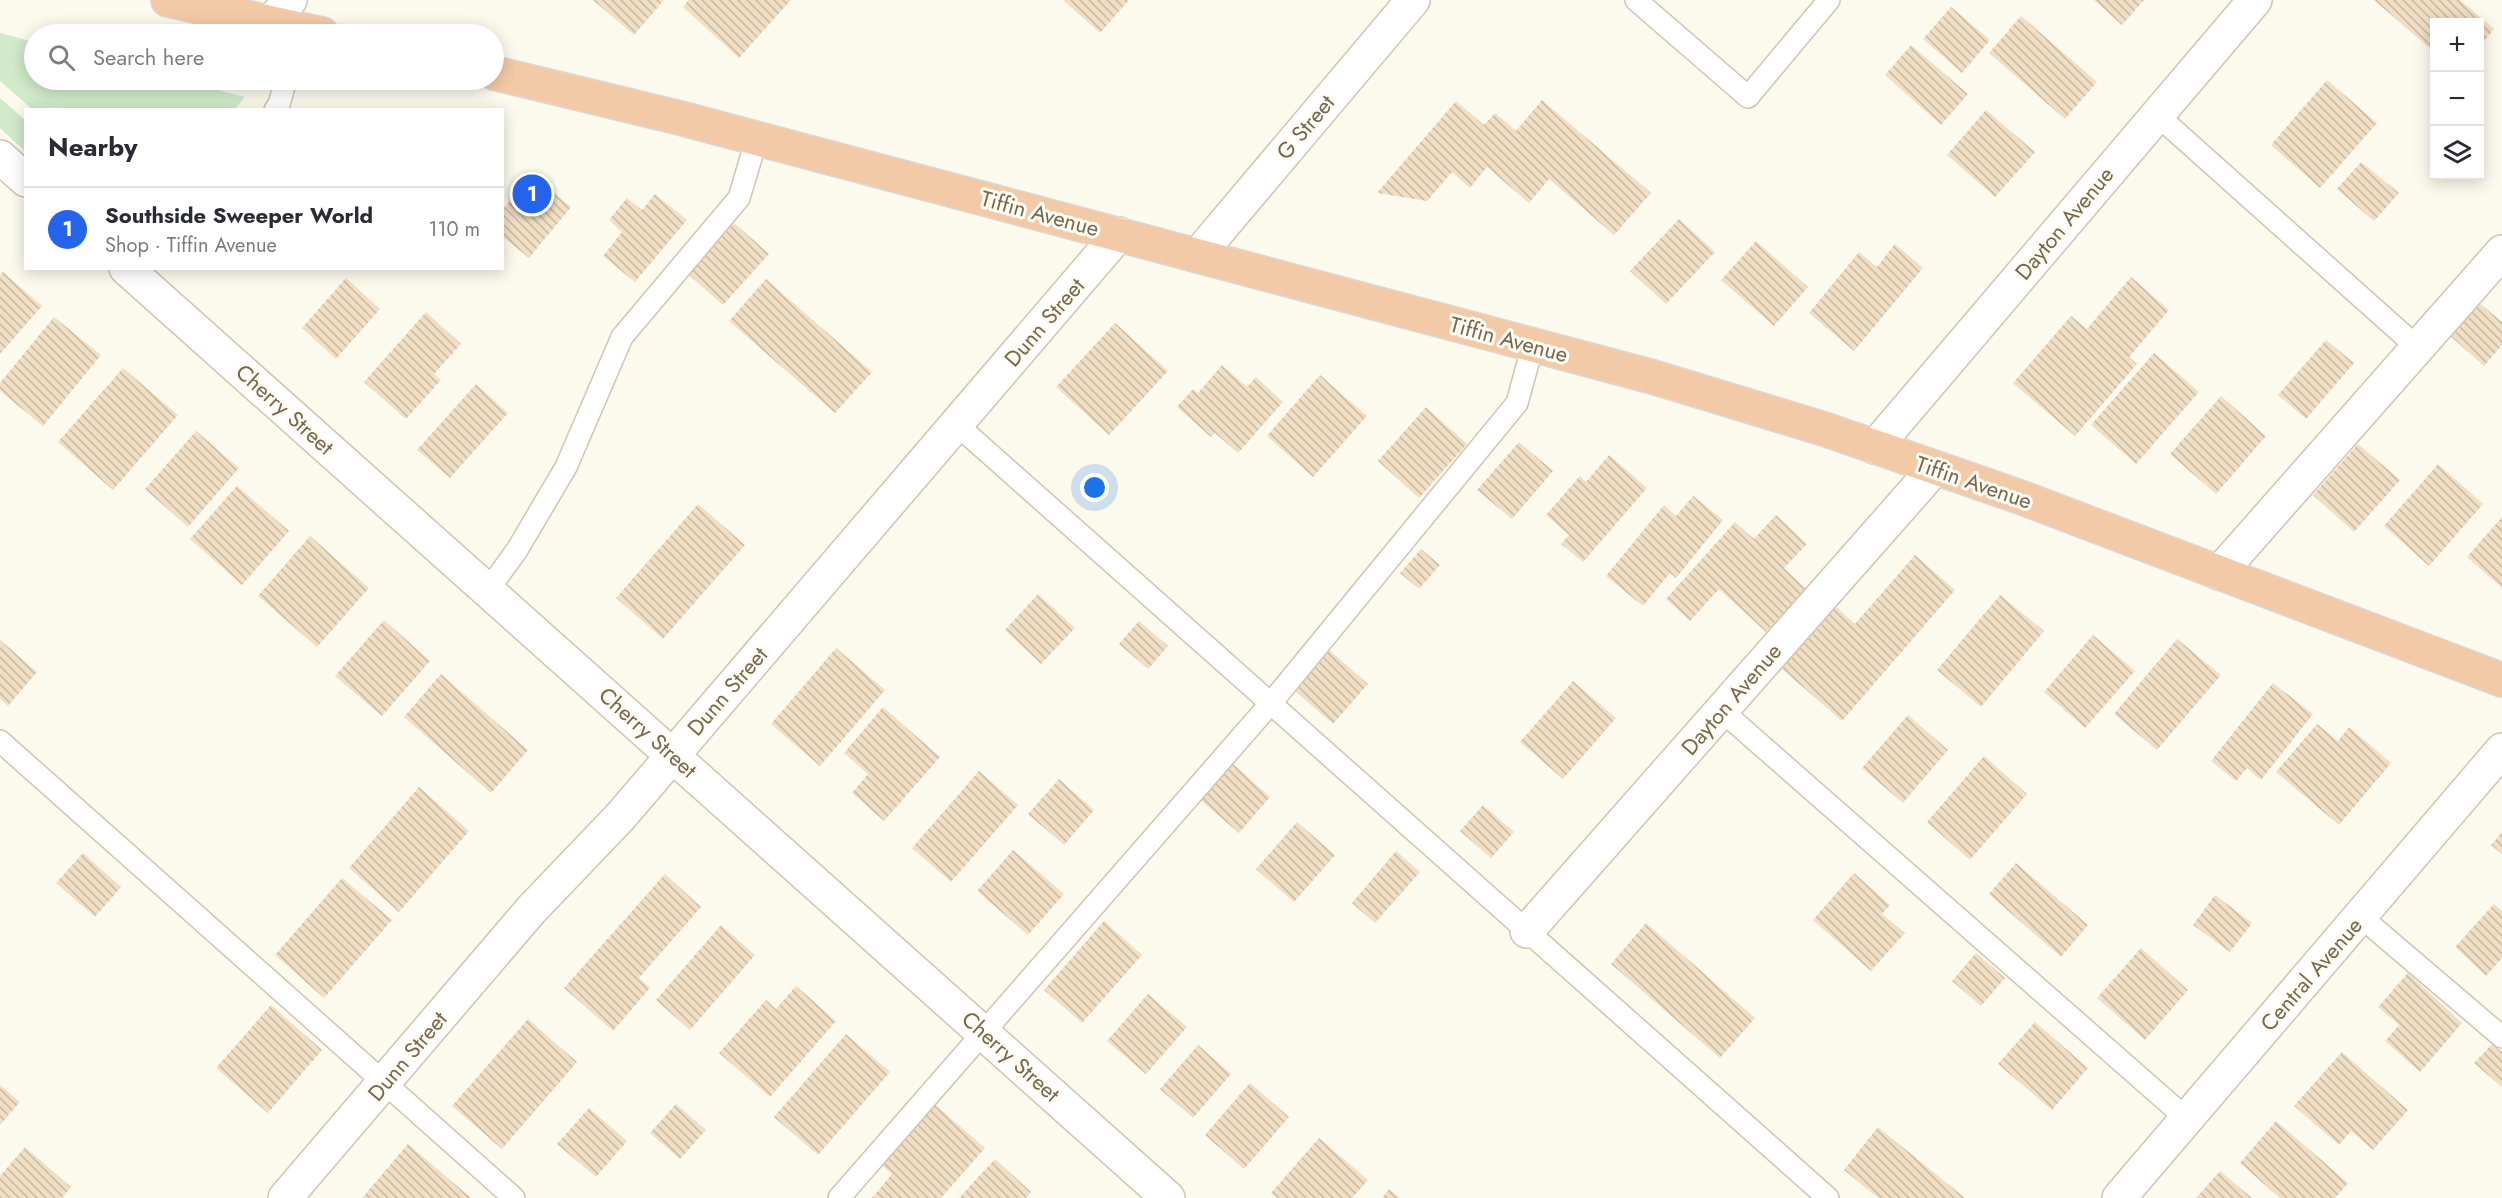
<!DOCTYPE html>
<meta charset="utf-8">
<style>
body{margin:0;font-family:Jost,sans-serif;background:#f7f7f7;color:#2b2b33}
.controls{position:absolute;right:18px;top:18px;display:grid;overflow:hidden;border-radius:0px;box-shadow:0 3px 15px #0003}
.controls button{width:54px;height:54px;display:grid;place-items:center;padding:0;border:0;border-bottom:2px solid #e1e1e2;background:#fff;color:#2b2b33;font:30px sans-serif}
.you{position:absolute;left:1095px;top:488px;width:21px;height:21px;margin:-15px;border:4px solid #fff;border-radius:50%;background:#1a73e8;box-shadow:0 0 0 9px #1a73e833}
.badge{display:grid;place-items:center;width:39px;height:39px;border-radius:50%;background:#2563eb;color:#fff;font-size:20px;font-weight:700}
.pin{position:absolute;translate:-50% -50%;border:3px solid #fff;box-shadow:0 2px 6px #0006}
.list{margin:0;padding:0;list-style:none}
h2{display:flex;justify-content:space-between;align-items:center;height:78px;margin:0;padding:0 24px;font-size:26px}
h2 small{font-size:20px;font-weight:400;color:#7c7c81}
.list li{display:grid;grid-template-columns:39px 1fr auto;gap:18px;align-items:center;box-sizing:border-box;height:84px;padding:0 24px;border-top:2px solid #e1e1e2}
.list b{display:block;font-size:22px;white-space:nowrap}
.list p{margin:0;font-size:20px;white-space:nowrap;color:#7c7c81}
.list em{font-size:20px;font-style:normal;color:#7c7c81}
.icon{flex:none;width:33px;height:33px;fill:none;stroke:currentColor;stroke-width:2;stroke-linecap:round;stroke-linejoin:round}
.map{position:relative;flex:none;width:2502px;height:1198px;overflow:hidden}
.search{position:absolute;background:#fff;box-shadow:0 3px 15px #0003;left:24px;top:24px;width:480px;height:66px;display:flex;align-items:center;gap:15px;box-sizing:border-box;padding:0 21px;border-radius:33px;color:#7c7c81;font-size:22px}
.panel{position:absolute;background:#fff;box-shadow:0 3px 15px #0003;left:24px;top:108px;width:480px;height:162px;border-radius:0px}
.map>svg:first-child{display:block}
.green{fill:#d1eacb}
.building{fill:url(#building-back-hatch)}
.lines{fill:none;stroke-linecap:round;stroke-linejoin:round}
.lane-casing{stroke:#cfc5b1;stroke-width:24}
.street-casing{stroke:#cfc5b1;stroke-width:36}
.highway-casing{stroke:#dcd7d1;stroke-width:36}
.lane{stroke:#fff;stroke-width:21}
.street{stroke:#fff;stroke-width:33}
.highway{stroke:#f3caa7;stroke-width:33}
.labels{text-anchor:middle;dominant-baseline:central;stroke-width:6;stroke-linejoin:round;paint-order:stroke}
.street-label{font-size:22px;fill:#78664f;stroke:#fefcf3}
</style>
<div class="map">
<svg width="2502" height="1198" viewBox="0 0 2502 1198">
<defs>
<pattern id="building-back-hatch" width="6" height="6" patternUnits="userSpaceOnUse" patternTransform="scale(1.5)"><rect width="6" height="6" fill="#f1dfc5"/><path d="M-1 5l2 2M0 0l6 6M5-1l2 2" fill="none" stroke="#c8b9a2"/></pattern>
</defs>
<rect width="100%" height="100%" fill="#fcf9ed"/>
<!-- green -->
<g class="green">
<polygon points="0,33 34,42 34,80 178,80 245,97 235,109 32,109 0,81"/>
<polygon points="0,98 25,120 25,151 0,128"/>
</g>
<!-- building -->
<g class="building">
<polygon points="593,0 664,0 634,35"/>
<polygon points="689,0 791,0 739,58 683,7"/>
<polygon points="1063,0 1129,0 1100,33"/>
<polygon points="2094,0 2144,0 2122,25"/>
<polygon points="2374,0 2460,0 2494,29 2480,46 2480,22 2434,22 2434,52"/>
<polygon points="1951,7 1990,40 1962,73 1923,39"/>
<polygon points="2021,16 2097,82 2065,119 1989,53"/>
<polygon points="1911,45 1968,94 1941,125 1885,75"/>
<polygon points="2327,80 2377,123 2320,188 2271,145"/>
<polygon points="1542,100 1651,193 1614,235 1549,179 1529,203 1487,167 1470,188 1452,172 1427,201 1377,193 1456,101 1484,125 1495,113 1516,131"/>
<polygon points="1986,110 2035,152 1995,197 1947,155"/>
<polygon points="2361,162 2399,193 2374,221 2337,189"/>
<polygon points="532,175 571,207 529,258 502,236 502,210"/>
<polygon points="655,194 687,220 635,282 603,256 622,232 609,220 627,198 642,210"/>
<polygon points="1679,219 1715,252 1666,304 1630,271"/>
<polygon points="734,223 769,254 723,305 688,274"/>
<polygon points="1756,241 1808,287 1774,326 1721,280"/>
<polygon points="1895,244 1923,268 1854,351 1809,313 1859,252 1877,267"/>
<polygon points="3,272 42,306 0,354 0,275"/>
<polygon points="2131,277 2169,310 2129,357 2137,364 2075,436 2013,383 2071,316 2087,329"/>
<polygon points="346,278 380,309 336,359 302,328"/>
<polygon points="766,279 872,372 835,413 729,321"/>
<polygon points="2478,302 2502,322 2502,345 2484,366 2449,335"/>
<polygon points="426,312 461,344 434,374 441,380 406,419 364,382"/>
<polygon points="54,317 101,355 43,426 0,391 0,383"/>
<polygon points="1115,323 1168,371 1109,435 1056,387"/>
<polygon points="2326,340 2354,363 2306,419 2278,395"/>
<polygon points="2154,353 2199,392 2136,464 2091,425"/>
<polygon points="1222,365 1247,387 1256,377 1283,402 1238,453 1215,433 1211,437 1177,407 1193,389 1198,393"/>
<polygon points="123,368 178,415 113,490 58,442"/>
<polygon points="1320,375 1367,416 1313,477 1267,436"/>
<polygon points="476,384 508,413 450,478 417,450"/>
<polygon points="2221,396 2266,436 2216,494 2170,454"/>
<polygon points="1426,407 1467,444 1419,498 1378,461"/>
<polygon points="196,431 239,468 188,527 145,489"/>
<polygon points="1519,442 1553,471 1512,519 1477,490"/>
<polygon points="2358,444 2400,480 2354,532 2313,495"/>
<polygon points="1609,455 1647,488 1583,562 1561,544 1569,535 1546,515 1580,476 1586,482"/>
<polygon points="2438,464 2483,504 2429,566 2384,526"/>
<polygon points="237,486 289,531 242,585 190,539"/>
<polygon points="1693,496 1723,520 1676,578 1670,573 1643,606 1606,576 1664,505 1676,516"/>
<polygon points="698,504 745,545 663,639 616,598"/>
<polygon points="1776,515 1807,544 1784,568 1806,589 1766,632 1719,589 1690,621 1666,599 1735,522 1754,539"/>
<polygon points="2502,517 2502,588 2467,557"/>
<polygon points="310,536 369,588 317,647 258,596"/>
<polygon points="1421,549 1440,565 1419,589 1400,573"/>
<polygon points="1915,555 1955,590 1842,721 1782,669 1836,607 1855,624"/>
<polygon points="1038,594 1075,628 1041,664 1005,630"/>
<polygon points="2000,595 2044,631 1981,707 1937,670"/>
<polygon points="384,620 430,661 382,716 335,676"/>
<polygon points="1139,621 1168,646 1148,669 1119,644"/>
<polygon points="2093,635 2135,671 2085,728 2044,692"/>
<polygon points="2177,639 2221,675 2157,750 2114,714"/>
<polygon points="0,640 37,672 8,706 0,699"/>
<polygon points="836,648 885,690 820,766 771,724"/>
<polygon points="1329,650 1368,684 1333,724 1294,690"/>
<polygon points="441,674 528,750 491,793 404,717"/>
<polygon points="1573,681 1616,718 1563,779 1520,742"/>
<polygon points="2273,683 2313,714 2261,780 2247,768 2236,781 2211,761"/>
<polygon points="883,707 940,757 884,821 852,793 868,774 844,753"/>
<polygon points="1908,715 1948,750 1903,803 1862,768"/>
<polygon points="2317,724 2338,741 2349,727 2391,763 2339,825 2276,772"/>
<polygon points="1984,756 2027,794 1970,860 1927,822"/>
<polygon points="1231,762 1270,797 1239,833 1199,799"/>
<polygon points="979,771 1018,805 951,882 912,848"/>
<polygon points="1059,779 1094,810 1064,845 1028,814"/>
<polygon points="419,787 469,831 399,912 349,868"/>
<polygon points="1483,805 1514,832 1491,858 1460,831"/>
<polygon points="1297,822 1335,855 1294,902 1256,869"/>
<polygon points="2502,832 2502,854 2491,845"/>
<polygon points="1013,850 1064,894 1028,935 977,891"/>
<polygon points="1396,851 1420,872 1375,923 1352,903"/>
<polygon points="83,853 121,887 95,917 56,883"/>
<polygon points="2016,863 2088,925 2061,957 1989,894"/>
<polygon points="1854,873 1890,905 1882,914 1905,933 1871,971 1813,920"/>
<polygon points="665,874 701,907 639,978 650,988 613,1031 564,988"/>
<polygon points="342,878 392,920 324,998 275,955"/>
<polygon points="2215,895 2252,923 2230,952 2193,925"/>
<polygon points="2494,904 2502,911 2502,958 2486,976 2455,947"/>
<polygon points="1104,921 1142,955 1082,1023 1044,990"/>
<polygon points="1646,923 1755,1018 1720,1058 1611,964"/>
<polygon points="721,925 755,955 690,1030 656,1000"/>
<polygon points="2141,948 2188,990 2145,1040 2097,998"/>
<polygon points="1976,953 2005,978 1981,1006 1952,981"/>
<polygon points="2408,973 2462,1023 2420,1072 2385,1041 2399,1025 2378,1007"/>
<polygon points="796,986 836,1021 770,1097 719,1053 766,1000 776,1009"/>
<polygon points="1148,994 1187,1027 1146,1074 1107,1041"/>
<polygon points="271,1005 322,1050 268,1113 216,1068"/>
<polygon points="528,1019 577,1062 502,1149 452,1106"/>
<polygon points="2035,1022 2088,1068 2052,1110 1998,1064"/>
<polygon points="846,1034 890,1072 818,1155 774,1117"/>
<polygon points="2492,1044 2502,1052 2502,1087 2474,1063"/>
<polygon points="1198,1045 1231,1074 1193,1118 1160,1089"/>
<polygon points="2342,1052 2408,1110 2373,1150 2351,1131 2339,1145 2294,1106"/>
<polygon points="1250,1083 1289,1117 1244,1169 1205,1135"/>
<polygon points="0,1085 20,1102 0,1125"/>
<polygon points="933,1103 985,1148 941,1198 872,1198 892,1174 880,1164"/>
<polygon points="676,1104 706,1130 680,1159 650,1133"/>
<polygon points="589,1108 627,1141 596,1177 557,1144"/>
<polygon points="2276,1121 2348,1183 2335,1198 2280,1198 2240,1163"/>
<polygon points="1878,1127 1965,1198 1878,1198 1844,1170"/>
<polygon points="1319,1138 1368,1180 1352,1198 1277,1198 1271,1193"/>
<polygon points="408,1144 471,1198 362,1198"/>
<polygon points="25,1147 71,1187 62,1198 0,1198 0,1176"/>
<polygon points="995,1159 1031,1192 1026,1198 959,1198"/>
<polygon points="2220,1171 2252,1198 2196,1198"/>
<polygon points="1389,1189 1400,1198 1382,1198"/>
</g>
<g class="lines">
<!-- lane casing -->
<g class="lane-casing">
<g id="lane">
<polyline points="1636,0 1748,97 1829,0"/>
<polyline points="275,110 279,104 286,80"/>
<polyline points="2156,114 2418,348"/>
<polyline points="956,424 1828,1198"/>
<polyline points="488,590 517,550 566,467 622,337 739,198 757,138"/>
<polyline points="1721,710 2187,1119"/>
<polyline points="0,741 514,1198"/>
<polyline points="2360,916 2502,1037"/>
<polyline points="839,1198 1271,703 1517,403 1533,345"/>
</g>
</g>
<!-- street casing -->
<g class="street-casing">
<g id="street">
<polyline points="270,23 290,0"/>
<polyline points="0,157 26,180"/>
<polyline points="1198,255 1413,0"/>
<polyline points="126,268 1168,1198"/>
<polyline points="1875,447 2255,0"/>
<polyline points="2219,573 2502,252"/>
<polyline points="1527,931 1935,468"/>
<polyline points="285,1198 531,910 620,817 1119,234"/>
<polyline points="2119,1198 2502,750"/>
</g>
</g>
<!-- highway casing -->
<g class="highway-casing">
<g id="highway">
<polyline points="168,0 322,34"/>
<polyline points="494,73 680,118 1653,377 1824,429 2020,497 2502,680"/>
</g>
</g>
<!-- lane -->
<use href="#lane" class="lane"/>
<!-- street -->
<use href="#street" class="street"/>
<!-- highway -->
<use href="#highway" class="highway"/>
</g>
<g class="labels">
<!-- street labels -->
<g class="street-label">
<text transform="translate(1305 127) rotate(-50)">G Street</text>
<text transform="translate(1040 213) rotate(15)">Tiffin Avenue</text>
<text transform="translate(2064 223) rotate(-50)">Dayton Avenue</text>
<text transform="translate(1044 322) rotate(-49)">Dunn Street</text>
<text transform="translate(1509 339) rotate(15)">Tiffin Avenue</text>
<text transform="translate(285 409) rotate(42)">Cherry Street</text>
<text transform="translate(1974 482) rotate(19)">Tiffin Avenue</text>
<text transform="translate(727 691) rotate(-49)">Dunn Street</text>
<text transform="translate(1731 699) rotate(-49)">Dayton Avenue</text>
<text transform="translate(648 732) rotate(42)">Cherry Street</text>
<text transform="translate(2311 974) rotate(-49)">Central Avenue</text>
<text transform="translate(407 1056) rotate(-50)">Dunn Street</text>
<text transform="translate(1011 1056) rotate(42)">Cherry Street</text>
</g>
</g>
</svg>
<div class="controls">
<button>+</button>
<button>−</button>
<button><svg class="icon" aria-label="layers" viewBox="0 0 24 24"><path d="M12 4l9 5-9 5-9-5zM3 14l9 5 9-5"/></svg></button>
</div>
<div class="you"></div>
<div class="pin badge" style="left:532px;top:194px">1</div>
<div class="search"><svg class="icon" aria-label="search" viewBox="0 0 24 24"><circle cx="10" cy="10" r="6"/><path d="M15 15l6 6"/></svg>Search here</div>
<section class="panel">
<h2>Nearby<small></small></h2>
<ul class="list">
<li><span class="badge">1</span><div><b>Southside Sweeper World</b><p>Shop · Tiffin Avenue</p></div><em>110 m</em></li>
</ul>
</section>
</div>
